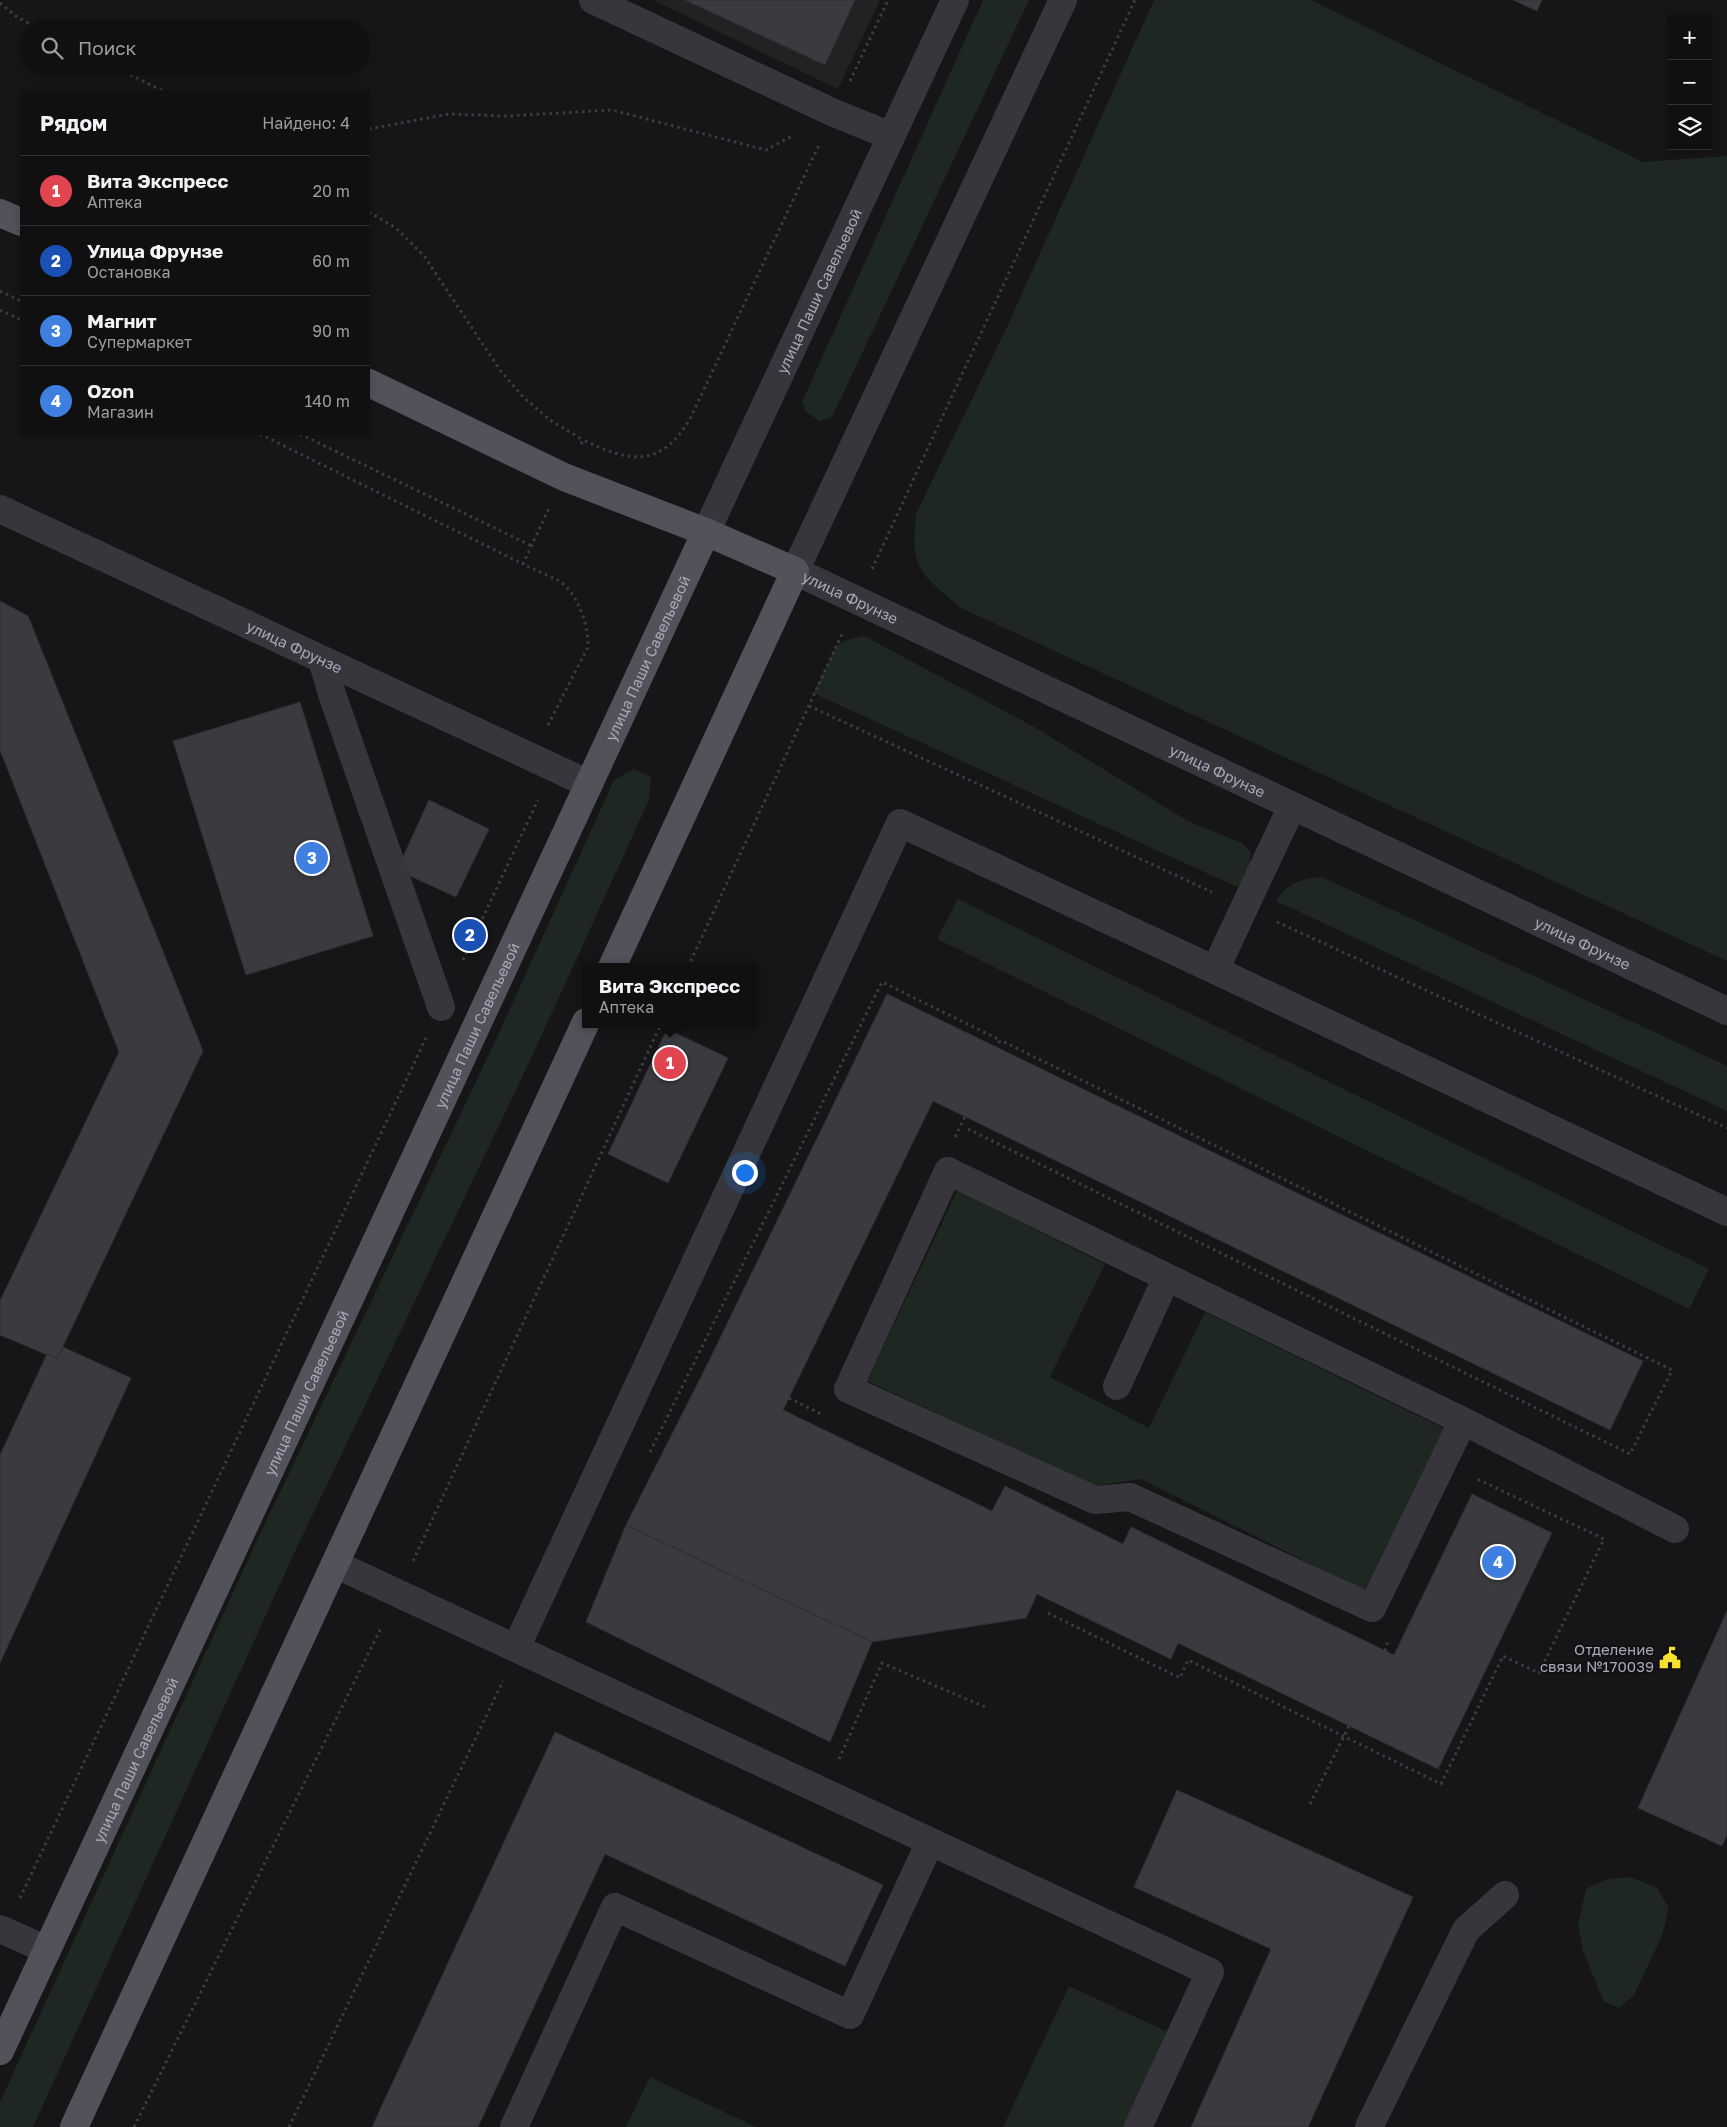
<!DOCTYPE html>
<html lang="ru">
<meta charset="utf-8">
<style>
body{margin:0;font-family:"Golos Text",sans-serif;background:#19191a;color:#f1f3f6}
.controls{position:absolute;right:15px;top:15px;display:grid;overflow:hidden;border-radius:0px;box-shadow:0 2px 8px #0003}
.controls button{width:45px;height:45px;display:grid;place-items:center;padding:0;border:0;border-bottom:1px solid #303031;background:#101011;color:#f1f3f6;font:25px sans-serif}
.you{position:absolute;left:744px;top:1172px;width:18px;height:18px;margin:-12px;border:4px solid #fff;border-radius:50%;background:#1a73e8;box-shadow:0 0 0 8px #1a73e833}
.badge{display:grid;place-items:center;width:32px;height:32px;border-radius:50%;background:#2563eb;color:#fff;font-size:16px;font-weight:700}
.pin{position:absolute;translate:-50% -50%;border:2px solid #fff;box-shadow:0 1px 5px #0006}
.popup{position:absolute;left:582px;top:963px;width:175px;height:65px;box-sizing:border-box;display:grid;place-content:center;border-radius:0px;background:#101011;filter:drop-shadow(0 1px 4px #0005);font-size:16px;white-space:nowrap;color:#9c9d9f}
.popup b{font-size:19px;color:#f1f3f6}
.popup::after{content:'';position:absolute;left:50%;top:100%;margin-left:-10px;border:10px solid transparent;border-top-color:#101011}
.list{margin:0;padding:0;list-style:none}
h2{display:flex;justify-content:space-between;align-items:center;height:65px;margin:0;padding:0 20px;font-size:21px}
h2 small{font-size:16px;font-weight:400;color:#9c9d9f}
.list li{display:grid;grid-template-columns:32px 1fr auto;gap:15px;align-items:center;box-sizing:border-box;height:70px;padding:0 20px;border-top:1px solid #303031}
.list b{display:block;font-size:19px;white-space:nowrap}
.list p{margin:0;font-size:16px;white-space:nowrap;color:#9c9d9f}
.list em{font-size:16px;font-style:normal;color:#9c9d9f}
.icon{flex:none;width:28px;height:28px;fill:none;stroke:currentColor;stroke-width:2;stroke-linecap:round;stroke-linejoin:round}
.map{position:relative;flex:none;width:1727px;height:2127px;overflow:hidden}
.search{position:absolute;background:#101011;box-shadow:0 2px 8px #0003;left:20px;top:20px;width:350px;height:55px;display:flex;align-items:center;gap:12px;box-sizing:border-box;padding:0 18px;border-radius:28px;color:#9c9d9f;font-size:19px}
.panel{position:absolute;background:#101011;box-shadow:0 2px 8px #0003;left:20px;top:90px;width:350px;height:345px;border-radius:0px}
.map>svg:first-child{display:block}
.built{fill:#222124}
.green{fill:#1f2722}
.building{fill:#3b3a3f;stroke:#302f33}
.lines{fill:none;stroke-linecap:round;stroke-linejoin:round}
.path{stroke:#3c3c43;stroke-width:3;stroke-dasharray:2.5 4;stroke-linecap:butt}
.minor{stroke:#36363c;stroke-width:28}
.major{stroke:#52525b;stroke-width:28}
.labels{text-anchor:middle;dominant-baseline:central;stroke-width:4;stroke-linejoin:round;paint-order:stroke}
.street-label{font-size:15px;fill:#a7a8b8;stroke:#111012}
.poi-label{font-size:15px;fill:#a7a8b8;stroke:#111012;text-anchor:end}
</style>
<div class="map">
<svg width="1727" height="2127" viewBox="0 0 1727 2127">
<rect width="100%" height="100%" fill="#161517"/>
<!-- built -->
<polygon class="built" points="653,0 880,0 838,89"/>
<!-- green -->
<g class="green">
<polygon points="983,0 1029,0 832,417 820,421 806,412 802,402"/>
<path d="M1154 0H1311L1643 162 1727 156V961L961 608C919 572 911 571 916 514L1006 329Z"/>
<polygon points="864,636 1036,728 1188,821 1242,843 1251,852 1248,877 1237,887 813,693 836,646 850,639"/>
<polygon points="634,769 651,777 649,800 528,1065 290,1562 33,2127 0,2127 0,2102 253,1549 492,1048 614,780"/>
<path d="M1322 877 1727 1066V1111L1276 901C1287 883 1301 879 1322 877Z"/>
<polygon points="958,899 1709,1269 1689,1309 937,939"/>
<polygon points="957,1191 1105,1264 1050,1377 1149,1428 1205,1312 1445,1429 1364,1591 1141,1479 1095,1486 867,1381"/>
<polygon points="1630,1877 1657,1888 1669,1908 1662,1936 1634,1995 1619,2008 1604,2002 1583,1951 1578,1925 1586,1889 1607,1879"/>
<polygon points="1069,1986 1183,2039 1142,2127 1003,2127"/>
<polygon points="650,2077 741,2120 756,2127 626,2127"/>
</g>
<!-- building -->
<g class="building">
<polygon points="685,0 855,0 825,65"/>
<polygon points="1513,0 1542,0 1537,11"/>
<polygon points="0,601 28,616 203,1051 57,1359 0,1335 0,1301 119,1052 0,750"/>
<polygon points="300,702 373,936 246,975 173,741"/>
<polygon points="429,800 489,829 456,897 397,870"/>
<polygon points="887,994 1643,1361 1610,1430 933,1101 783,1410 992,1511 1005,1486 1123,1544 1131,1527 1394,1655 1472,1494 1552,1533 1438,1769 1178,1643 1171,1659 1037,1594 1026,1618 872,1642 626,1525 709,1361"/>
<polygon points="667,1029 728,1058 668,1183 608,1154"/>
<polygon points="63,1347 131,1378 0,1663 0,1455 47,1354 57,1359"/>
<polygon points="626,1525 872,1642 830,1742 586,1622"/>
<polygon points="1727,1611 1727,1835 1722,1846 1638,1808"/>
<polygon points="555,1732 883,1885 845,1966 605,1854 478,2127 372,2127"/>
<polygon points="1177,1790 1413,1897 1308,2127 1191,2127 1271,1949 1134,1887"/>
</g>
<g class="lines">
<!-- path -->
<g class="path">
<polyline points="0,3 17,17 40,29"/>
<polyline points="113,66 163,91"/>
<polyline points="850,81 888,0"/>
<polyline points="369,129 449,114 506,116 612,110 766,150 794,135"/>
<polyline points="369,212 396,228 424,256 500,370 523,397 550,420 583,440"/>
<polyline points="0,291 21,301"/>
<polyline points="0,310 21,320"/>
<polyline points="260,434 523,564"/>
<polyline points="300,434 532,546"/>
<path d="M581 444 583 440C629 462 660 469 690 419L819 145"/>
<polyline points="872,569 1135,0"/>
<polyline points="809,706 1212,892"/>
<path d="M548 725 588 647C589 627 578 593 559 581 548 575 535 570 523 564L549 508"/>
<polyline points="1277,922 1727,1128"/>
<polyline points="463,960 538,800"/>
<polyline points="688,967 842,634"/>
<polyline points="968,1129 1630,1454 1672,1370 1000,1040"/>
<polyline points="955,1137 965,1117"/>
<polyline points="789,1398 821,1414"/>
<polyline points="650,1452 882,982 1000,1040 997,1047"/>
<polyline points="413,1561 661,1024"/>
<polyline points="1048,1613 1180,1678 1188,1660 1441,1784 1503,1656 1539,1673 1604,1539 1475,1478"/>
<polyline points="1385,1651 1388,1640"/>
<polyline points="839,1759 882,1663 985,1707"/>
<polyline points="1310,1804 1349,1726"/>
<polyline points="20,1898 426,1038"/>
<polyline points="134,2127 382,1626"/>
<polyline points="289,2127 503,1681"/>
</g>
<!-- minor -->
<g class="minor">
<polyline points="593,0 834,113 891,136"/>
<path id="s1" d="M1063 0 795 571 1727 1011"/>
<path id="s2" d="M0 509 589 784"/>
<path id="s3" d="M706 532 955 0"/>
<polyline points="322,660 333,697 441,1007"/>
<polyline points="1215,970 1727,1212"/>
<polyline points="1117,1386 1166,1279"/>
<polyline points="1463,1421 1372,1608 1130,1497 1095,1500 848,1389 948,1171 1463,1421 1675,1529"/>
<polyline points="335,1564 1210,1972 1138,2127"/>
<polyline points="516,1648 900,823 1215,970 1292,806"/>
<polyline points="0,1929 47,1950"/>
<polyline points="514,2127 615,1907 850,2015 930,1842"/>
<polyline points="1369,2127 1466,1930 1505,1895"/>
</g>
<!-- major -->
<g class="major">
<polyline points="0,213 21,222"/>
<polyline points="369,383 564,477 706,532 795,571 612,967"/>
<path id="s4" d="M0 2051 706 532"/>
<polyline points="74,2127 586,1022"/>
</g>
</g>
<!-- icons -->
<defs>
<g id="civic-bare" transform="scale(1.725)"><path d="M-.6-6.5H3V-4.5H.6V-3L4-1V1h2V6H-6V1h2V-1L-.6-3ZM-1.2 2.5V6h2.4V2.5Z" fill="#f8e12c" stroke="#111012" stroke-width="2.5" paint-order="stroke"/></g>
</defs>
<g fill-rule="evenodd">
<use href="#civic-bare" x="1670" y="1658"/>
</g>
<g class="labels">
<!-- street labels -->
<g class="street-label">
<text stroke="none"><textPath href="#s3" startOffset="266">улица Паши Савельевой</textPath></text>
<text stroke="none"><textPath href="#s1" startOffset="692">улица Фрунзе</textPath></text>
<text stroke="none"><textPath href="#s2" startOffset="325">улица Фрунзе</textPath></text>
<text stroke="none"><textPath href="#s4" startOffset="1536">улица Паши Савельевой</textPath></text>
<text stroke="none"><textPath href="#s1" startOffset="1098">улица Фрунзе</textPath></text>
<text stroke="none"><textPath href="#s1" startOffset="1502">улица Фрунзе</textPath></text>
<text stroke="none"><textPath href="#s4" startOffset="1131">улица Паши Савельевой</textPath></text>
<text stroke="none"><textPath href="#s4" startOffset="726">улица Паши Савельевой</textPath></text>
<text stroke="none"><textPath href="#s4" startOffset="321">улица Паши Савельевой</textPath></text>
</g>
<!-- poi labels -->
<g class="poi-label">
<text x="1654" y="1649">Отделение<tspan x="1654" dy="17">связи №170039</tspan></text>
</g>
</g>
</svg>
<div class="controls">
<button>+</button>
<button>−</button>
<button><svg class="icon" aria-label="layers" viewBox="0 0 24 24"><path d="M12 4l9 5-9 5-9-5zM3 14l9 5 9-5"/></svg></button>
</div>
<div class="you"></div>
<div class="pin badge" style="left:670px;top:1063px;background:#e0444e">1</div>
<div class="popup"><b>Вита Экспресс</b>Аптека</div>
<div class="pin badge" style="left:470px;top:935px;background:#1a4fb4">2</div>
<div class="pin badge" style="left:312px;top:858px;background:#3f7fe0">3</div>
<div class="pin badge" style="left:1498px;top:1562px;background:#3f7fe0">4</div>
<div class="search"><svg class="icon" aria-label="search" viewBox="0 0 24 24"><circle cx="10" cy="10" r="6"/><path d="M15 15l6 6"/></svg>Поиск</div>
<section class="panel">
<h2>Рядом<small>Найдено: 4</small></h2>
<ul class="list">
<li><span class="badge" style="background:#e0444e">1</span><div><b>Вита Экспресс</b><p>Аптека</p></div><em>20 m</em></li>
<li><span class="badge" style="background:#1a4fb4">2</span><div><b>Улица Фрунзе</b><p>Остановка</p></div><em>60 m</em></li>
<li><span class="badge" style="background:#3f7fe0">3</span><div><b>Магнит</b><p>Супермаркет</p></div><em>90 m</em></li>
<li><span class="badge" style="background:#3f7fe0">4</span><div><b>Ozon</b><p>Магазин</p></div><em>140 m</em></li>
</ul>
</section>
</div>
